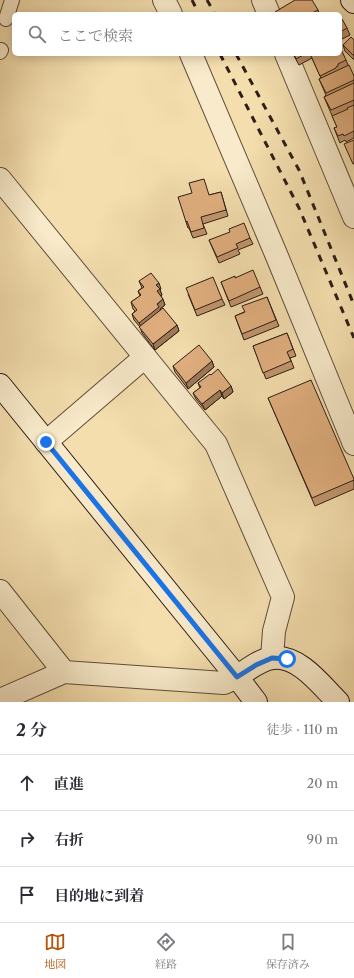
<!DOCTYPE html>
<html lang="ja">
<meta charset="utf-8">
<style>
body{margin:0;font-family:"Libre Caslon Text","Noto Serif JP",serif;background:#f2f2f3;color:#2b2b33}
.stop{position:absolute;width:12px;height:12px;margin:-9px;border:3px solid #1a73e8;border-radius:50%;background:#fff}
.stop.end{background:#1a73e8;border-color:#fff;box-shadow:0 1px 4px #0008}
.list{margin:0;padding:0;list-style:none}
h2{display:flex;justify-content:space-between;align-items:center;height:52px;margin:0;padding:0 16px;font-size:17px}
h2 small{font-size:13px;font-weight:400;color:#7c7c81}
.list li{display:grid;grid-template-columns:26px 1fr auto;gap:12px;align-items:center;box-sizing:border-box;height:56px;padding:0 16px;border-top:1px solid #e1e1e2}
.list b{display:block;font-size:15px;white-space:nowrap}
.list em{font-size:13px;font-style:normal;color:#7c7c81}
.icon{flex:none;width:22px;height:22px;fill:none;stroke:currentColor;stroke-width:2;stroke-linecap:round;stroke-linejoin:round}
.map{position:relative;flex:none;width:354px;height:702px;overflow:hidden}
.search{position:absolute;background:#fff;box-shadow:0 2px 10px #0003;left:12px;right:12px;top:12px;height:44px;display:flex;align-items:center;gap:10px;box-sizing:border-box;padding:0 14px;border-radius:6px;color:#7c7c81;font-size:15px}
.sheet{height:220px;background:#fff}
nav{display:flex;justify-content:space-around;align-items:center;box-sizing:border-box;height:56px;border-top:1px solid #e1e1e2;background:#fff;font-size:11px;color:#7c7c81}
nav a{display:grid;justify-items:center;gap:2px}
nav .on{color:#b45309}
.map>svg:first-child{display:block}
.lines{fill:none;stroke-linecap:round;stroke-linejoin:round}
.lane-casing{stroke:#5f4d3c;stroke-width:16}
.street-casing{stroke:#5f4d3c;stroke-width:24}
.secondary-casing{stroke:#2d1d16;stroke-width:24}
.lane{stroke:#f8eaca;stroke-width:14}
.street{stroke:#f8eaca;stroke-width:22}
.secondary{stroke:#f8eaca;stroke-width:22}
.rail{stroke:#2d1d16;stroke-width:3;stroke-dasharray:7 7;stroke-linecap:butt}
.wall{fill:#c2966d;stroke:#2d1d16}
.shaded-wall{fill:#9e7a59;stroke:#2d1d16}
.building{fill:#e1af7f;stroke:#2d1d16}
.route{stroke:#1a73e8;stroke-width:5}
</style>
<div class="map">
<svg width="354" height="702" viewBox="0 0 354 702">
<rect width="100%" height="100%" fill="#f4deae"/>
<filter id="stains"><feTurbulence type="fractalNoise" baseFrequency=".005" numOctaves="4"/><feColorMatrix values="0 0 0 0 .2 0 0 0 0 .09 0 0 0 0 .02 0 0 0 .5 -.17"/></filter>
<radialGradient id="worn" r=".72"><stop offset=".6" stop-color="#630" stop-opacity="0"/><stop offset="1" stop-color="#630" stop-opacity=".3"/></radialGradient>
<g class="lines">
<!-- lane casing -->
<g class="lane-casing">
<g id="lane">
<polyline points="6,19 12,0"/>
<polyline points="0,52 1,50"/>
</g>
</g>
<!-- street casing -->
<g class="street-casing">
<g id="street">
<polyline points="164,0 171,14"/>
<polyline points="263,0 269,14"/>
<polyline points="191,54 276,254 354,444"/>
<polyline points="286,54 354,217"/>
<polyline points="0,179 216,444 283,597 274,631 272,658"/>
<polyline points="46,442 145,357"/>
<polyline points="0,591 64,672"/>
<polyline points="0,700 64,672 224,683 237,677"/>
</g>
</g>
<!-- secondary casing -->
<g class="secondary-casing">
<g id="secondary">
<polyline points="352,0 354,2"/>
<polyline points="0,385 237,677 256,702"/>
<path d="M237 677C247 670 261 659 273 658 299 655 321 685 338 702"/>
</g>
</g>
<!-- lane -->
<use href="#lane" class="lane"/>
<!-- street -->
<use href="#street" class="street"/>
<!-- secondary -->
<use href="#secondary" class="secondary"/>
<!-- rail -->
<g class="rail">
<polyline points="192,0 199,14"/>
<polyline points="207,0 215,14"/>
<polyline points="220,54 299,208 354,338"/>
<polyline points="236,54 299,170 354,305"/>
</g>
</g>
<!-- wall -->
<g class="wall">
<polygon points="318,10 319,14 275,14 275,12"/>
<polygon points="340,20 347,28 350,35 340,40"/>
<polygon points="354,40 354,60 345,51 343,45"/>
<polygon points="293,54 340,54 346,60 348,65 354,76 354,138 346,142 345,140 340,143 334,128 337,127 324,97 326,95 319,79 321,78 312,58 299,65"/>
<polygon points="221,192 228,216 203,224 207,234 193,238 189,228 188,228 186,222 209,195"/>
<polygon points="250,238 253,244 238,250 240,254 219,263 209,240"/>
<polygon points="235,278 260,287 263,294 231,307 221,282"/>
<polygon points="139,281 161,289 160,290 162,295 161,296 165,305 160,309 160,310 177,325 179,331 155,350 142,333 140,327 134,320 132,314 135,311 133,309 131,302 140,296 138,291 142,288"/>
<polygon points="188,294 222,299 225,305 197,316"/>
<polygon points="267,297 279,326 244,340 235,316 244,312"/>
<polygon points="287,333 296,356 290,358 294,368 266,379 253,346"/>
<polygon points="212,361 214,367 188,389 175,372 173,366"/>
<polygon points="211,375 231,386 233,392 224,399 222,396 205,410 196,399 193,393 200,388 198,383"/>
<polygon points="268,398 354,479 354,489 315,506"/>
</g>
<!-- shaded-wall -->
<g class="shaded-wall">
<polygon points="159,283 161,289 160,290 162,295 159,298 157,291 156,285"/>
<polygon points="163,299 165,305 160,309 161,313 142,329 139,323 157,304"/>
<polygon points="177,325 179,331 155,350 153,344"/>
<polygon points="212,361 214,367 188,389 186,383"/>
<polygon points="231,386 233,392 224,399 222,393"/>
<polygon points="220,390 222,396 205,410 202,404"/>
</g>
<!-- building -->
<g class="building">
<polygon points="295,0 312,0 318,10 310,14 276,14 275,12"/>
<polygon points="342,19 347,28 340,32 340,20"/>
<polygon points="351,37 354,40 354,56 343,45"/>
<polygon points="340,47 346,60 338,64 338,66 336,67 336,68 320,76 311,56 316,54 340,54"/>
<polygon points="294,54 305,54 296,59"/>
<polygon points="349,65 354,76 354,80 326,93 319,79"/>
<polygon points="354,83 354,100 331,110 324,97"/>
<polygon points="354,105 354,131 344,136 343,134 338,136 334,128 337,127 332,116 348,109 347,108"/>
<polygon points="354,140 354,164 353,164 344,144"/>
<polygon points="204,179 209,195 221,192 226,210 201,217 204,228 191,232 187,221 186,222 178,197 192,193 189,183"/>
<polygon points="244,223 250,238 236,244 238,248 217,257 209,240 230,232 229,229"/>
<polygon points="253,270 260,287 229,301 221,282 235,276 235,278"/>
<polygon points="151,273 159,283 156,285 160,289 157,291 163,299 157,304 159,307 139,323 132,314 137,310 131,302 141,295 138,291 144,287 139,281"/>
<polygon points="213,277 222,299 195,310 186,288"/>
<polygon points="267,297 276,320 242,334 235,316 245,312 242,306"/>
<polygon points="163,308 177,325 153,344 139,327"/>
<polygon points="287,333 293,349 287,352 291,361 263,373 253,346"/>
<polygon points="199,345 212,361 186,383 173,366"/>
<polygon points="218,369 231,386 222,393 220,390 202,404 193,393 201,387 198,383 210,374 211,375"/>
<polygon points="311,380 354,479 354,480 312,498 268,398"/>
</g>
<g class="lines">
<!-- route -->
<polyline class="route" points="46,442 237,677 256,665 272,658 287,659"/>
</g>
<rect width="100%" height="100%" filter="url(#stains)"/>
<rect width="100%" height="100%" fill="url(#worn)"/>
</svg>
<div class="stop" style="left:287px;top:659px"></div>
<div class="stop end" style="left:46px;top:442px"></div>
<div class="search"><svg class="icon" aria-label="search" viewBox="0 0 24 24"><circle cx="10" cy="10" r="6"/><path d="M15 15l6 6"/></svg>ここで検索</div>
</div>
<section class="sheet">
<h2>2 分<small>徒歩 · 110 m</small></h2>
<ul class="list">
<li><svg class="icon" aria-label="ahead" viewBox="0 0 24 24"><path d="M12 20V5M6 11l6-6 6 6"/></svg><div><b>直進</b></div><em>20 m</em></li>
<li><svg class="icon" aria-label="right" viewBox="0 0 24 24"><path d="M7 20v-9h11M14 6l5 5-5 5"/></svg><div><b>右折</b></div><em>90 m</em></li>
<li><svg class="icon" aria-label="arrive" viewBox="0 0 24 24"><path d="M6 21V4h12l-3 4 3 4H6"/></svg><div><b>目的地に到着</b></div></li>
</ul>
</section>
<nav>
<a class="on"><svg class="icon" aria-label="map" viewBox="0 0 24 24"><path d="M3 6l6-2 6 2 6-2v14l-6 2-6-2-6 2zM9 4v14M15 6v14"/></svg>地図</a>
<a><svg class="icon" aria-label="directions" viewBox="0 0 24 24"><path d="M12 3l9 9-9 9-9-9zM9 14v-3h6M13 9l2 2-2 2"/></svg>経路</a>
<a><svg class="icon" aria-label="saved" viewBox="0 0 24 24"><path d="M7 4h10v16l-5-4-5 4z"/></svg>保存済み</a>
</nav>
